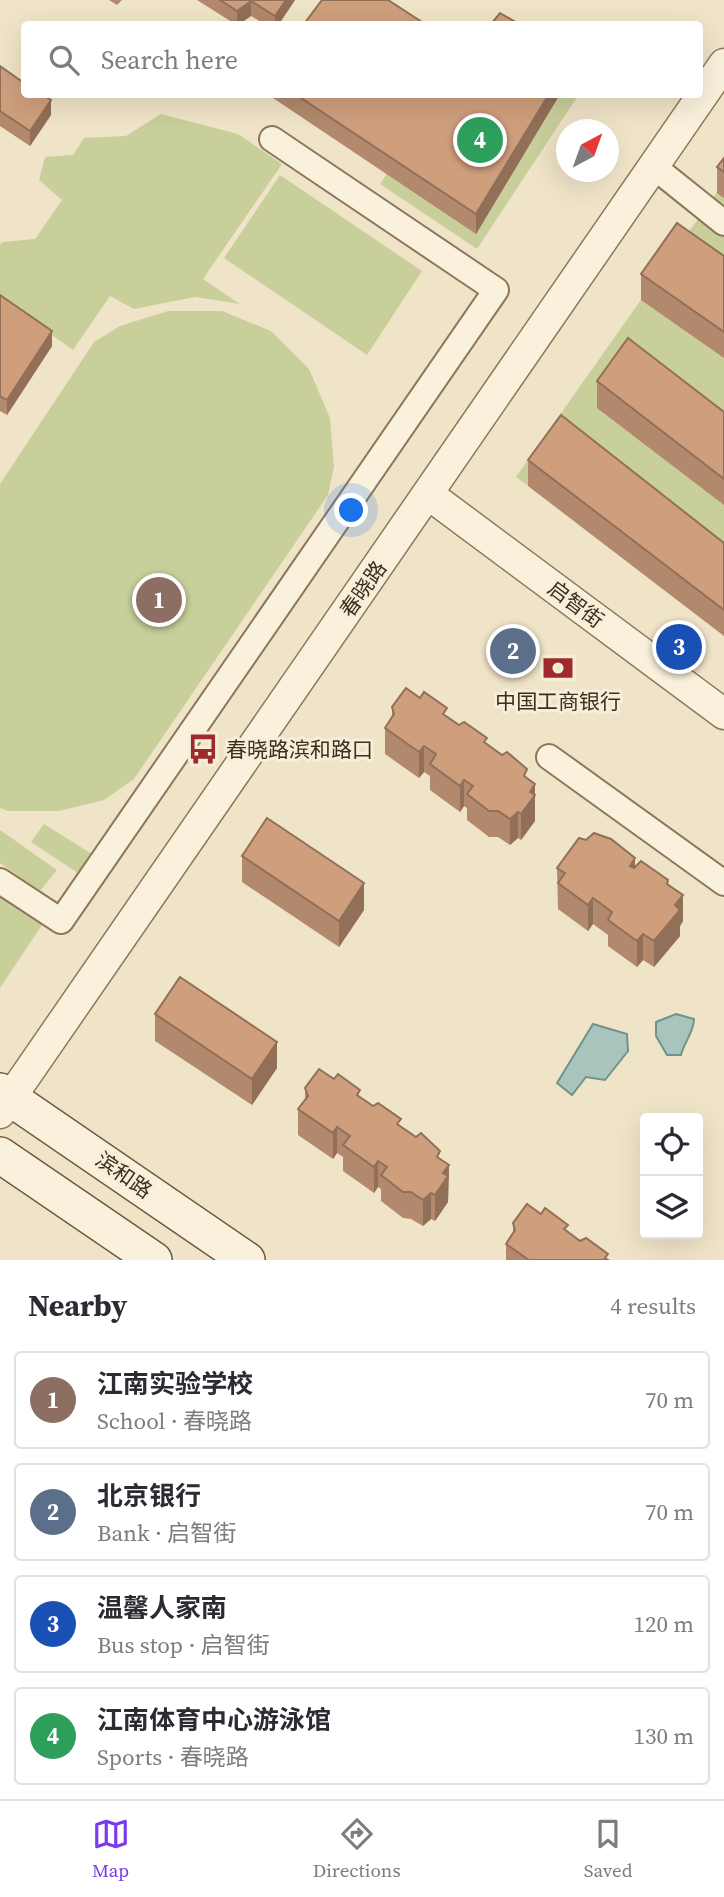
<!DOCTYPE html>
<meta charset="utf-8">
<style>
body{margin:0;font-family:"Source Serif 4","Noto Sans SC",serif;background:#f7f7f7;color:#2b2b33}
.controls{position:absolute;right:21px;bottom:21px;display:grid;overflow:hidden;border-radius:7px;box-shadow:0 7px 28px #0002}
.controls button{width:63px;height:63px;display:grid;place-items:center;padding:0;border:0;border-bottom:2px solid #e1e1e2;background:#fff;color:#2b2b33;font:35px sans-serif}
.compass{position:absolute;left:556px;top:119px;width:63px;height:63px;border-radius:50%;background:#fff;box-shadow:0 7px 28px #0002;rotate:41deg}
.you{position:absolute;left:352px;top:511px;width:24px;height:24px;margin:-18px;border:5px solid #fff;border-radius:50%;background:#1a73e8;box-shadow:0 0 0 10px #1a73e833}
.badge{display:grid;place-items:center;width:46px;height:46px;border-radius:50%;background:#7c3aed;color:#fff;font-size:23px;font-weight:700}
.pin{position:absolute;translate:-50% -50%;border:4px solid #fff;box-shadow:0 2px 7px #0006}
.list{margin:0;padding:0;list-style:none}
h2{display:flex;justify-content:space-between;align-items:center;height:91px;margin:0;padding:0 28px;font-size:30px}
h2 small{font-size:23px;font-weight:400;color:#7c7c81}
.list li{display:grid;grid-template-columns:46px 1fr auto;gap:21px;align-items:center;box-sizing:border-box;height:98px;margin:0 14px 14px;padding:0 14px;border:2px solid #e1e1e2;border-radius:7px}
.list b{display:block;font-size:26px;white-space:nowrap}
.list p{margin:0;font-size:23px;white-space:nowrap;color:#7c7c81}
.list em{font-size:23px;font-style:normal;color:#7c7c81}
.icon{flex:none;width:38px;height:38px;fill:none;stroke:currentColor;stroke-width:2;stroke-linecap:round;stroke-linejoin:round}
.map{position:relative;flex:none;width:724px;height:1260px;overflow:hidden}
.search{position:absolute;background:#fff;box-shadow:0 7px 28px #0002;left:21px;right:21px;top:21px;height:77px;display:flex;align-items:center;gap:18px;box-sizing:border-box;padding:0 24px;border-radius:7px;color:#7c7c81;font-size:26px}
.sheet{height:539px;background:#fff}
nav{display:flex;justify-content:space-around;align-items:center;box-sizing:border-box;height:98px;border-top:2px solid #e1e1e2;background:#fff;font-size:19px;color:#7c7c81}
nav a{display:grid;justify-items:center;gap:4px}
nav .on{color:#7c3aed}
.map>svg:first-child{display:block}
.green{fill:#c9cf9b}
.water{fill:#a9c4bc;stroke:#6f938a;stroke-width:2}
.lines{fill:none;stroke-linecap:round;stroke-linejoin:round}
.minor-casing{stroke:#8d765c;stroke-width:28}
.tertiary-casing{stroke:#8d765c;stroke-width:33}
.secondary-casing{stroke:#6f573f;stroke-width:38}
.minor{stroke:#faf1dc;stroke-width:24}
.tertiary{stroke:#faf1dc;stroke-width:30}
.secondary{stroke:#faf1dc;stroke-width:35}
.wall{fill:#b2896c}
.shaded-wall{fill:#916f58}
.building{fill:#cf9f7d;stroke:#916f58;stroke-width:2}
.labels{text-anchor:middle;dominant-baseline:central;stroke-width:6;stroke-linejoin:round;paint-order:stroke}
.street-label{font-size:21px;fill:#3d2e20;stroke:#f7eed8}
.poi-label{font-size:21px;fill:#3d2e20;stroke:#f7eed8}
</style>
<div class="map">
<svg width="724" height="1260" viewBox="0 0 724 1260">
<rect width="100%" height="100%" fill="#f0e4c8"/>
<!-- green -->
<g class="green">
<polygon points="579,94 477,249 380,184 440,95"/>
<polygon points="161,114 238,134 282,164 203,279 240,304 195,297 134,309 110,296 73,350 0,298 0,244 3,242 35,239 62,200 39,180 45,157 73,155 84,138 126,136"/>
<polygon points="280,175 422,271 367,355 224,258"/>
<polygon points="724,182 724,629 516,477"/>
<polygon points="168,311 222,311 271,331 309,369 330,418 334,467 328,495 134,779 104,800 59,811 8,811 0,808 0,484 94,342 120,326"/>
<polygon points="44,824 95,856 81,875 31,842"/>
<polygon points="0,830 57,870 40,891 0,863"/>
<polygon points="0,897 42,925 0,988"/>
</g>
<!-- water -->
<g class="water">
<path d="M676 1014 694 1019C694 1032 684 1042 681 1055H667L656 1036V1022Z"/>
<polygon points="593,1024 627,1034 628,1051 605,1080 586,1077 572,1095 557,1083"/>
</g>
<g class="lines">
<!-- minor casing -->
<g class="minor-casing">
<g id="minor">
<polyline points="653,166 724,223"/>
<polyline points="549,757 724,883"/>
<polyline points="0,881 61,921 496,290 272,139"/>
</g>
</g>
<!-- tertiary casing -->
<g class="tertiary-casing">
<g id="tertiary">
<polyline points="428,494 724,714"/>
<polyline points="0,1113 724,64"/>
</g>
</g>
<!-- secondary casing -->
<g class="secondary-casing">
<g id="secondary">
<polyline points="0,1091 247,1260"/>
<polyline points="0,1155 154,1260"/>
</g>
</g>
<!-- minor -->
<use href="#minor" class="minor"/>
<!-- tertiary -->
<use href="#tertiary" class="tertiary"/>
<!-- secondary -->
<use href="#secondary" class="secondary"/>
</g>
<!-- wall -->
<g class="wall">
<polygon points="109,0 122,0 117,5"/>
<polygon points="197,0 295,0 279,24 264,24 251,16 239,24 235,24"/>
<polygon points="0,66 51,115 30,146 0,126"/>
<polygon points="267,94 560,94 476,234"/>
<polygon points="724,158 724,198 717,193 717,167"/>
<polygon points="724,256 724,358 641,300 641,274"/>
<polygon points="0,295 52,346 7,415 0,411"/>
<polygon points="597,381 724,412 724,505 597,408"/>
<polygon points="528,460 724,543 724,636 528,486"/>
<polygon points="392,707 447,716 487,745 527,778 535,784 535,821 521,840 518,838 510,845 498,837 489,837 467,820 467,808 464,806 460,812 430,790 430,776 424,772 419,778 385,754 385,728 392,717"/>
<polygon points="242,856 364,910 339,947 242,882"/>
<polygon points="635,867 668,885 683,921 680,926 680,936 654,967 643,960 637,967 608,946 608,935 593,924 588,931 558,909 557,868"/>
<polygon points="155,1014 277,1068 252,1105 155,1041"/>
<polygon points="305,1088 360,1097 401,1126 440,1159 449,1165 448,1202 435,1221 431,1219 423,1226 411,1219 403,1218 381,1201 381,1189 378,1187 374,1193 343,1171 343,1157 337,1153 333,1159 298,1135 298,1109 305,1099"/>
<polygon points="513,1223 568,1232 608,1260 506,1260 506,1244 513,1234"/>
</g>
<!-- shaded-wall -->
<g class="shaded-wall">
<polygon points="286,0 295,0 279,24 275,24 275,16"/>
<polygon points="251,1 251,16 239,24 237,24 237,11"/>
<polygon points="549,94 560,94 476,234 476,214"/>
<polygon points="51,100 51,115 30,146 30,131"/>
<polygon points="52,331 52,346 7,415 7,400"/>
<polygon points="424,746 424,772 419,778 419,752"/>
<polygon points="464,780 464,806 460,812 460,786"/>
<polygon points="535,784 535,821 521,840 521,814 530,792"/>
<polygon points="518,812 518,838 510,845 510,819"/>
<polygon points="635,858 635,884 630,866"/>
<polygon points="364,883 364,910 339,947 339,921"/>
<polygon points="683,895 683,921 680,926 680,936 654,967 654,941 675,905"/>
<polygon points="593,898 593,924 588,931 588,905"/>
<polygon points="643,934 643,960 637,967 637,941"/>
<polygon points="277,1042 277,1068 252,1105 252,1079"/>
<polygon points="337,1127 337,1153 333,1159 333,1133"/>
<polygon points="378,1161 378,1187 374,1193 374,1167"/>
<polygon points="449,1165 448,1202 435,1221 435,1195 443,1173"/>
<polygon points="431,1193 431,1219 423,1226 423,1200"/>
</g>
<!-- building -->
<g class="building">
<polygon points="220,0 286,0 275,16 251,1 237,11"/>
<polygon points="322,0 388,0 425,24 304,24"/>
<polygon points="500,13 519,24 491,24"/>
<polygon points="0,66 24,83 24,94 42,94 51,100 30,131 0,111"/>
<polygon points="295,94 549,94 476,214"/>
<polygon points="724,158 724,172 717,167"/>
<polygon points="677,223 724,256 724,332 641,274"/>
<polygon points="0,295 52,331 7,400 0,396"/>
<polygon points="628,338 724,412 724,479 597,381"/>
<polygon points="561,415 724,543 724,610 528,460"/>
<polygon points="406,688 420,698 424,692 447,708 443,714 459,725 464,722 487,738 484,742 502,755 507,752 527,769 524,776 535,784 530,792 535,795 521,814 518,812 510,819 498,811 489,811 467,794 473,786 464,780 460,786 430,764 436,754 424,746 419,752 385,728 394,714 392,707"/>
<polygon points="267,818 364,883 339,921 242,856"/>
<polygon points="594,833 611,839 635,858 630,866 634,868 641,861 668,880 667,884 683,895 675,905 680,910 654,941 643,934 637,941 608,920 612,912 593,898 588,905 558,883 565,873 557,868 579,838 586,840"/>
<polygon points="180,977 277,1042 252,1079 155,1014"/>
<polygon points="319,1069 334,1079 338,1074 360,1090 357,1095 373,1106 378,1103 401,1119 397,1124 416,1137 421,1133 440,1151 437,1157 449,1165 443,1173 448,1176 435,1195 431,1193 423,1200 411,1192 403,1192 381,1175 387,1167 378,1161 374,1167 343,1145 350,1136 337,1127 333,1133 298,1109 308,1096 305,1088"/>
<polygon points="527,1204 541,1214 545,1208 568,1225 564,1229 580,1241 586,1238 608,1254 605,1258 608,1260 529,1260 506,1244 515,1230 513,1223"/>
</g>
<!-- icons -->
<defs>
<g id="bank-bare" transform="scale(2.415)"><path d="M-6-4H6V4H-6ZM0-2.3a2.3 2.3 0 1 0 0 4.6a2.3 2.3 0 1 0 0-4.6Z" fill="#9e2a2b" stroke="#f7eed8" stroke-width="2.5" paint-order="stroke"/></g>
<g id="bus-bare" transform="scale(2.415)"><path d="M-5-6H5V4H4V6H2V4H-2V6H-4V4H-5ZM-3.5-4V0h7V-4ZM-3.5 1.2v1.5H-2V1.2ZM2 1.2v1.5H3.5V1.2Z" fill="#9e2a2b" stroke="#f7eed8" stroke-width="2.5" paint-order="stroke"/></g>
</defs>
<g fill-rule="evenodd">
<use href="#bank-bare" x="558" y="668"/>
<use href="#bus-bare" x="203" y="749"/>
</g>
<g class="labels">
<!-- street labels -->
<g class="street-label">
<text transform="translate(363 589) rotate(-55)">春晓路</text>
<text transform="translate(576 604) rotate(37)">启智街</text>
<text transform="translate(124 1175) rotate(35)">滨和路</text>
</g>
<!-- poi labels -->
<g class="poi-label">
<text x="558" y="701">中国工商银行</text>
<text x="226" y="749" text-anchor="start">春晓路滨和路口</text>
</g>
</g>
</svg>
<div class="controls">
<button><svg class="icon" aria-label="locate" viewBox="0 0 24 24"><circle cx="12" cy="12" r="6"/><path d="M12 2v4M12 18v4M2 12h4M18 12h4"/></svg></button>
<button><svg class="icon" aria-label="layers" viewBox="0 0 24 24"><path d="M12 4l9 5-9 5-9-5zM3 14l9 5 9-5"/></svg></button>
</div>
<svg class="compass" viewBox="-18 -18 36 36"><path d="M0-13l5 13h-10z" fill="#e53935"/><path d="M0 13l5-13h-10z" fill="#7c7c81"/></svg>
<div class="you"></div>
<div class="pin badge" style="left:159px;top:600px;background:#8d6e63">1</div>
<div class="pin badge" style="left:513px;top:651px;background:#5c6f8a">2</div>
<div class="pin badge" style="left:679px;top:647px;background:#1a4fb4">3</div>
<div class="pin badge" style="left:480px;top:140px;background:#2e9e5b">4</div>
<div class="search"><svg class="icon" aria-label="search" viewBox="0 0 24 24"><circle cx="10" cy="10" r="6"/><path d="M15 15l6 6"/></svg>Search here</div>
</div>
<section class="sheet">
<h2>Nearby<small>4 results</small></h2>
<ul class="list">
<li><span class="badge" style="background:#8d6e63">1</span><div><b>江南实验学校</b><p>School · 春晓路</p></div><em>70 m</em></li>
<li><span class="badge" style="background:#5c6f8a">2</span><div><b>北京银行</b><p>Bank · 启智街</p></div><em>70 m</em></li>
<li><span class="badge" style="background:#1a4fb4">3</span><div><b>温馨人家南</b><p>Bus stop · 启智街</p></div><em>120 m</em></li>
<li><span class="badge" style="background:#2e9e5b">4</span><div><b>江南体育中心游泳馆</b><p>Sports · 春晓路</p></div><em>130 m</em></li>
</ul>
</section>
<nav>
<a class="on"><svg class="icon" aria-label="map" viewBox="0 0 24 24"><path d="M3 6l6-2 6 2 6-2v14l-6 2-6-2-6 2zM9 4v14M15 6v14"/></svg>Map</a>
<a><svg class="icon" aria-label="directions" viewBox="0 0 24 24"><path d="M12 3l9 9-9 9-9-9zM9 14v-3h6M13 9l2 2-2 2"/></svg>Directions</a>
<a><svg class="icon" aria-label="saved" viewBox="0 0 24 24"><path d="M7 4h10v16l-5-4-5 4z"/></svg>Saved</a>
</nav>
